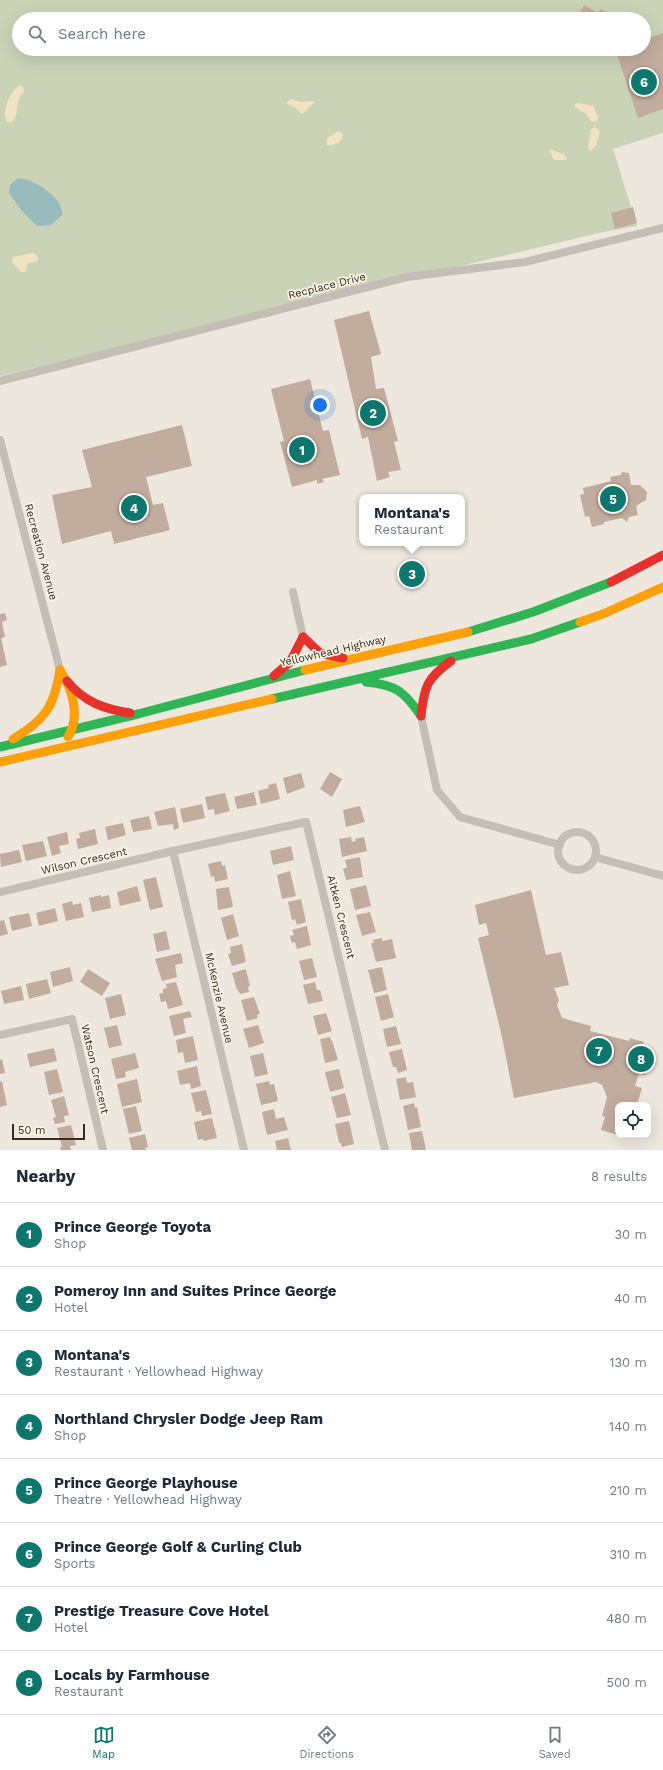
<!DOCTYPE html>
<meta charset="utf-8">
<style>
body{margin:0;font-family:"Work Sans",sans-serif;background:#f6f6f7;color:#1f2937}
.controls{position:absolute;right:12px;bottom:12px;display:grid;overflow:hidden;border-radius:8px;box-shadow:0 4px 16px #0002}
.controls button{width:36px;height:36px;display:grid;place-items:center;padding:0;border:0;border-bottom:1px solid #e0e1e3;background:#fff;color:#1f2937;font:20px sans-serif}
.scale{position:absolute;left:12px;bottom:10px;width:73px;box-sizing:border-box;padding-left:4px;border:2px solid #352c25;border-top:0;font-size:11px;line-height:14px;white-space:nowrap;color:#352c25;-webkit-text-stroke:3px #faf2e3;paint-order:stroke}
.you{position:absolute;left:320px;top:405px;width:14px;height:14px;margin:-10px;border:3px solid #fff;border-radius:50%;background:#1a73e8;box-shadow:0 0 0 6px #1a73e833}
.badge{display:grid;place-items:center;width:26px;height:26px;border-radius:50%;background:#0f766e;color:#fff;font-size:13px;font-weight:700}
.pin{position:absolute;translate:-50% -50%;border:2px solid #fff;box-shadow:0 1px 4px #0006}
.popup{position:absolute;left:359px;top:494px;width:106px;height:52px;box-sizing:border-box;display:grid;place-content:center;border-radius:8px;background:#fff;filter:drop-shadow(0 1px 3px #0005);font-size:13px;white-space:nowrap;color:#747a83}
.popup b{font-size:15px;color:#1f2937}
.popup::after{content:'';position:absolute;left:50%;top:100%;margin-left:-8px;border:8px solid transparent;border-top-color:#fff}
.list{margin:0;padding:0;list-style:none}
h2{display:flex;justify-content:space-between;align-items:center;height:52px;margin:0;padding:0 16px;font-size:17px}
h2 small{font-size:13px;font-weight:400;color:#747a83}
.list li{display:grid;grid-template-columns:26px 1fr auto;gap:12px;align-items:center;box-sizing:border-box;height:64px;padding:0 16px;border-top:1px solid #e0e1e3}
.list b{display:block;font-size:15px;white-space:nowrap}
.list p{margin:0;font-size:13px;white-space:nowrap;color:#747a83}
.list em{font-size:13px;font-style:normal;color:#747a83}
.icon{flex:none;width:22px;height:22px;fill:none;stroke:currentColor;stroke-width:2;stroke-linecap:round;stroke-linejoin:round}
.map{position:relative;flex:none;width:663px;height:1150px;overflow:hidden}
.search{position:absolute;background:#fff;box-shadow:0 4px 16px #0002;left:12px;right:12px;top:12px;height:44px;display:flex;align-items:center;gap:10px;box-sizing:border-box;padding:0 14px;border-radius:22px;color:#747a83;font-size:15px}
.sheet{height:564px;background:#fff}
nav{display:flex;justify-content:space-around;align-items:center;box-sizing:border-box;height:56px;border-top:1px solid #e0e1e3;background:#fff;font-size:11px;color:#747a83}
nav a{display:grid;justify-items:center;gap:2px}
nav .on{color:#0f766e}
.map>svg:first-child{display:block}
.green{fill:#cbd3b6;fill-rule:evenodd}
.sand{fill:#efe3c1}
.water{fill:#98bcbe}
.building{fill:#c2ac9d}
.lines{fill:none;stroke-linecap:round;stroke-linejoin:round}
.street{stroke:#c5beb6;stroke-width:8}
.fast{stroke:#30b455;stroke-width:9}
.slow{stroke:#ff9f0a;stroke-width:9}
.jam{stroke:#e5322d;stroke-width:9}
.labels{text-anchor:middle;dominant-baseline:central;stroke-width:3.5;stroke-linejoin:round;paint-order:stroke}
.street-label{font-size:11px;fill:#352c25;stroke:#faf2e3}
</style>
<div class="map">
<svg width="663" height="1150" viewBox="0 0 663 1150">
<rect width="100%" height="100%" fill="#ede7dd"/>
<!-- green -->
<path class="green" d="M0 0H663V133L613 149 637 226 603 232 0 376ZM19 19H644V49H19Z"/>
<!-- sand -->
<g class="sand">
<path d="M20 85 23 87 24 91C23 93 21 95 20 97 15 105 20 113 12 122H7C1 113 10 90 20 85Z"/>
<polygon points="291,99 301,102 313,101 314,103 302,114 296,108 287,104 288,101"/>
<polygon points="578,103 593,106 598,117 597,121 592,122 586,114 575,107 575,104"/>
<polygon points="595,127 600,131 596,146 590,151 588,147 591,129"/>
<path d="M338 131 343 134C343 142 335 146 327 145V138Z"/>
<polygon points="551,149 565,155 567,160 554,160 549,150"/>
<polygon points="33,253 38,256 38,259 36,262 28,263 25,272 21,272 12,262 13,257"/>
</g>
<!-- water -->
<path class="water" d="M18 178C34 179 64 198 62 215L51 225 37 226 22 211 9 193 10 185Z"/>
<!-- building -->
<g class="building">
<polygon points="584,5 598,13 600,9 621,19 582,19 584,13 580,12"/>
<polygon points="644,24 649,38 663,33 663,109 638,118 617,54 623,52 622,49 644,49"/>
<polygon points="633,207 637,223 615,229 611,213"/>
<polygon points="369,311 381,354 371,357 376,389 384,388 398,441 394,442 401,470 388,472 390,477 377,481 368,437 362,439 334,320"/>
<polygon points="310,379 323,431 329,430 340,475 322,479 324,482 317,484 317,480 292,487 280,442 284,441 271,389"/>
<polygon points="182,425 192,466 146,477 153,505 163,503 170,530 114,544 111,531 62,544 52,495 92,487 82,450"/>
<polygon points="622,472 629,473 631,485 640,485 647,492 646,500 636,506 638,515 629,517 627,522 622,518 604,522 604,524 592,527 589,516 585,517 580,495 584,494 583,488 611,481 610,477 621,475"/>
<polygon points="5,613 7,620 2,622 5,637 1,638 7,665 0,667 0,614"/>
<polygon points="330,772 342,779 332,797 320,789"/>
<polygon points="301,773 305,787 287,794 283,778"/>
<polygon points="276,783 280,799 261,804 258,791 269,788 268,785"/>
<polygon points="254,792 257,805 237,809 234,797"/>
<polygon points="225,793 230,811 215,815 214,809 208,810 205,797"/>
<polygon points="202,804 205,818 183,823 180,809"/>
<polygon points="360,806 365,822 346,827 343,810"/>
<polygon points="175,807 179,828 174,830 173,824 158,826 154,812"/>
<polygon points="149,816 152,829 133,832 130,820"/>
<polygon points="123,823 126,835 108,840 105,827"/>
<polygon points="95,829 98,844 78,849 76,839 80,838 79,833"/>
<polygon points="67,832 69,844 59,846 61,853 52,856 47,837"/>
<polygon points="351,837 352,842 356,841 355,839 364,837 367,851 342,857 339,839"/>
<polygon points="43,841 47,856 26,861 22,845"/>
<polygon points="291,846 294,860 273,865 270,851"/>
<polygon points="19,850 22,862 1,867 0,854"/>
<polygon points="360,857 363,877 346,880 343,868 347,868 345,860"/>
<polygon points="221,861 222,866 225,865 228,879 215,882 214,876 211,877 208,864"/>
<polygon points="290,871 296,896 282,899 277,875"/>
<polygon points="156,877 163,907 150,910 143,880"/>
<polygon points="366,885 371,906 355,910 350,889"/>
<polygon points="137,886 141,901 120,906 117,892"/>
<polygon points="229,887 233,907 218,910 216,889"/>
<polygon points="531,890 546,955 561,952 569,985 554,988 559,1000 557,1005 562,1018 591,1026 590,1031 629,1041 630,1038 644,1042 642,1045 648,1047 647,1050 651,1051 645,1075 640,1074 638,1076 635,1086 642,1088 637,1105 618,1105 618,1135 601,1130 605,1117 602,1116 607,1097 602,1085 596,1082 514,1098 502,1037 478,938 489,935 486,923 479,925 475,905"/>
<polygon points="101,895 101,897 109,895 111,908 92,912 89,898"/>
<polygon points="301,899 306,922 297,925 295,919 292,920 288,902"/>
<polygon points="72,901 73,905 81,903 84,917 66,921 62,904"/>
<polygon points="55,908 58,921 39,926 36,913"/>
<polygon points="370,912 376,932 362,936 356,915"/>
<polygon points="29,913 32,926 12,931 9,917"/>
<polygon points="233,914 239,936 227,940 221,918"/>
<polygon points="4,920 8,934 0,936 0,921"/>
<polygon points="307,926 311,945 297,949 295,942 292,943 290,936 294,935 292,930"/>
<polygon points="166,931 170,949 157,952 153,934"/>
<polygon points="382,938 382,941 392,939 396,958 376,962 371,943 374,943 373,940"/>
<polygon points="242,944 246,962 232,966 228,954 231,953 230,947"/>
<polygon points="181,953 183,963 175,965 177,977 162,981 155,959"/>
<polygon points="312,958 317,977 304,980 299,961"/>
<polygon points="70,967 73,981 53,987 50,972"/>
<polygon points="382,967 387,990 374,993 368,970"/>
<polygon points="88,969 110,983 102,996 80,982"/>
<polygon points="246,969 250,986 248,987 249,992 240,994 238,990 237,990 232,973"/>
<polygon points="47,979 51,993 29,999 26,984"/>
<polygon points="176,982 183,1005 168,1009 166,1001 161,1002 159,994 163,993 163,989 167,988 166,984"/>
<polygon points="315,982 317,990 320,990 323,1001 308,1004 303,985"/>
<polygon points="21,986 24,1000 4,1004 1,991"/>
<polygon points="121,994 126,1015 110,1019 105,998"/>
<polygon points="388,994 394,1017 381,1021 375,997"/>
<polygon points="254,997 260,1014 257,1015 258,1018 247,1021 241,1000"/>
<polygon points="190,1011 192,1017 183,1019 186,1033 174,1036 169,1016"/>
<polygon points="326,1013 332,1031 318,1035 313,1016"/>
<polygon points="117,1025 122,1045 109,1048 104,1028"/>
<polygon points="258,1025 264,1043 249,1048 243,1029"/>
<polygon points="396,1026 401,1044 387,1047 383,1029"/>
<polygon points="193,1036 198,1060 185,1063 183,1052 178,1053 176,1040"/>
<polygon points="330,1037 331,1041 332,1040 338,1060 325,1063 320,1039"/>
<polygon points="54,1048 57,1061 30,1067 27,1054"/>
<polygon points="402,1049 407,1070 398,1073 396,1067 393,1067 389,1052"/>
<polygon points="135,1053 139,1068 125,1072 126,1077 116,1079 111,1059"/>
<polygon points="263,1053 268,1074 255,1077 250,1056"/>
<polygon points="2,1059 5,1073 0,1074 0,1060"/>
<polygon points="197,1066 201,1086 191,1089 190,1083 180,1085 177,1071"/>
<polygon points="57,1069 63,1092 49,1095 44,1072"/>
<polygon points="339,1069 344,1088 330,1092 325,1072"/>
<polygon points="406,1077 407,1083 413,1082 416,1097 400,1100 396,1079"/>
<polygon points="137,1079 142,1102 122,1107 117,1084"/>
<polygon points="2,1081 7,1105 0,1107 0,1082"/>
<polygon points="269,1081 270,1085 274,1084 278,1101 261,1105 256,1084"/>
<polygon points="206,1090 212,1114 202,1116 201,1111 196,1112 191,1093"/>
<polygon points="345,1093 351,1115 337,1118 331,1097"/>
<polygon points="64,1096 69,1115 64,1116 65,1122 55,1124 53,1118 56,1117 51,1100"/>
<polygon points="414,1103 415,1108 417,1107 421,1127 408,1130 403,1106"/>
<polygon points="136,1106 142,1131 129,1134 123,1109"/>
<polygon points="274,1109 276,1119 284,1117 288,1130 267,1135 262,1112"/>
<polygon points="212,1118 217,1138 204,1141 203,1139 198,1140 194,1122"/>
<polygon points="349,1121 354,1144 342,1147 341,1143 339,1143 335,1124"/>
<polygon points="71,1125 76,1145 70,1146 71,1150 61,1150 60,1147 62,1147 57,1128"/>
<polygon points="422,1131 426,1150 412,1150 409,1133"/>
<polygon points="145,1134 148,1147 145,1148 146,1150 132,1150 129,1138"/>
<polygon points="288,1138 291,1150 277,1150 275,1141"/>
</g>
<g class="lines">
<!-- street -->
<g class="street">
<polyline points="0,381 407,277 525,262 663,228"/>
<polyline points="0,440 60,670"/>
<polyline points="293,592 303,637"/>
<polyline points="421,716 437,790 460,817 560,845"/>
<circle cx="577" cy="851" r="19"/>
<polyline points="173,851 244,1150"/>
<polyline points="595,857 663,876"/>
<polyline points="0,892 173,851 306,822 385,1150"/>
<polyline points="0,1035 72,1019 103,1150"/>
</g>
<!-- fast -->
<g class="fast">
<polyline points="468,632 533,612 611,582"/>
<path d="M366 682C396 685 404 691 421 716"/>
<polyline points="272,699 531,639 580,622"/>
<polyline points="0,747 138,714 305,670"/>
</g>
<!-- slow -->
<g class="slow">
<polyline points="580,622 603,614 663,587"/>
<path d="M60 670C72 689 81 716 68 737"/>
<polyline points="305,670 468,632"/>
<path d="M13 739C45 720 54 707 60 670"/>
<polyline points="0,762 272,699"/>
</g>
<!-- jam -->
<g class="jam">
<polyline points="611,582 663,555"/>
<polyline points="303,637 320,653 343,658"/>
<polyline points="274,676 290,662 303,637"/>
<path d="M67 681C84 702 104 709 130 713"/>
<path d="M421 716C424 687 427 678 451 661"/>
</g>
</g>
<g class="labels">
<!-- street labels -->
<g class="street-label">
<text transform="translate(327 286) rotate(-14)">Recplace Drive</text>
<text transform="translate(41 552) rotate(75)">Recreation Avenue</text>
<text transform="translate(333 651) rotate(-13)">Yellowhead Highway</text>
<text transform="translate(84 861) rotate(-13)">Wilson Crescent</text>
<text transform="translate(341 917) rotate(76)">Aitken Crescent</text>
<text transform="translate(219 998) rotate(77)">McKenzie Avenue</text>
<text transform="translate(95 1069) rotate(77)">Watson Crescent</text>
</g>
</g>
</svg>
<div class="controls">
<button><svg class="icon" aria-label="locate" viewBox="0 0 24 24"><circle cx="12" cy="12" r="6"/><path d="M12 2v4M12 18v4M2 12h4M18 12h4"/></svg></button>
</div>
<div class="scale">50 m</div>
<div class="you"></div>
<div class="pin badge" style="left:302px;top:450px">1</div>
<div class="pin badge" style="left:373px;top:413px">2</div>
<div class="pin badge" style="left:412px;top:574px">3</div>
<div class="popup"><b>Montana's</b>Restaurant</div>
<div class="pin badge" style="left:134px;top:508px">4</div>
<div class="pin badge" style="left:613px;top:499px">5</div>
<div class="pin badge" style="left:644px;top:82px">6</div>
<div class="pin badge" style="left:599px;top:1051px">7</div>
<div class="pin badge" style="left:641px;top:1059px">8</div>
<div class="search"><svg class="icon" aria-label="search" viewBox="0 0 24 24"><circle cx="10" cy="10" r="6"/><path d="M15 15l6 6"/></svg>Search here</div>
</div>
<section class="sheet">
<h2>Nearby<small>8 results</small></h2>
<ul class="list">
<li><span class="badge">1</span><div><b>Prince George Toyota</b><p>Shop</p></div><em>30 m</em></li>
<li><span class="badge">2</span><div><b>Pomeroy Inn and Suites Prince George</b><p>Hotel</p></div><em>40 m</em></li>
<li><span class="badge">3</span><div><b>Montana's</b><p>Restaurant · Yellowhead Highway</p></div><em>130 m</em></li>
<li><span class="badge">4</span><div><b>Northland Chrysler Dodge Jeep Ram</b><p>Shop</p></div><em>140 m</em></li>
<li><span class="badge">5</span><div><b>Prince George Playhouse</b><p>Theatre · Yellowhead Highway</p></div><em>210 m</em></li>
<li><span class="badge">6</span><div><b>Prince George Golf &amp; Curling Club</b><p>Sports</p></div><em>310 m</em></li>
<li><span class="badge">7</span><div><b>Prestige Treasure Cove Hotel</b><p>Hotel</p></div><em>480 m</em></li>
<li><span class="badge">8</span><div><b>Locals by Farmhouse</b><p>Restaurant</p></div><em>500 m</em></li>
</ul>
</section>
<nav>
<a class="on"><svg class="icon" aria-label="map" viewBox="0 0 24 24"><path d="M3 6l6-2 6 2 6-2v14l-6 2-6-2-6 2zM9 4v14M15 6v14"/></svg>Map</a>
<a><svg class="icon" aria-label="directions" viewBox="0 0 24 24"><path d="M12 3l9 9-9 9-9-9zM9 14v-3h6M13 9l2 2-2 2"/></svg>Directions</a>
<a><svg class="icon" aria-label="saved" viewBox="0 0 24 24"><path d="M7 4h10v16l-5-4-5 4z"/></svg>Saved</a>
</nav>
